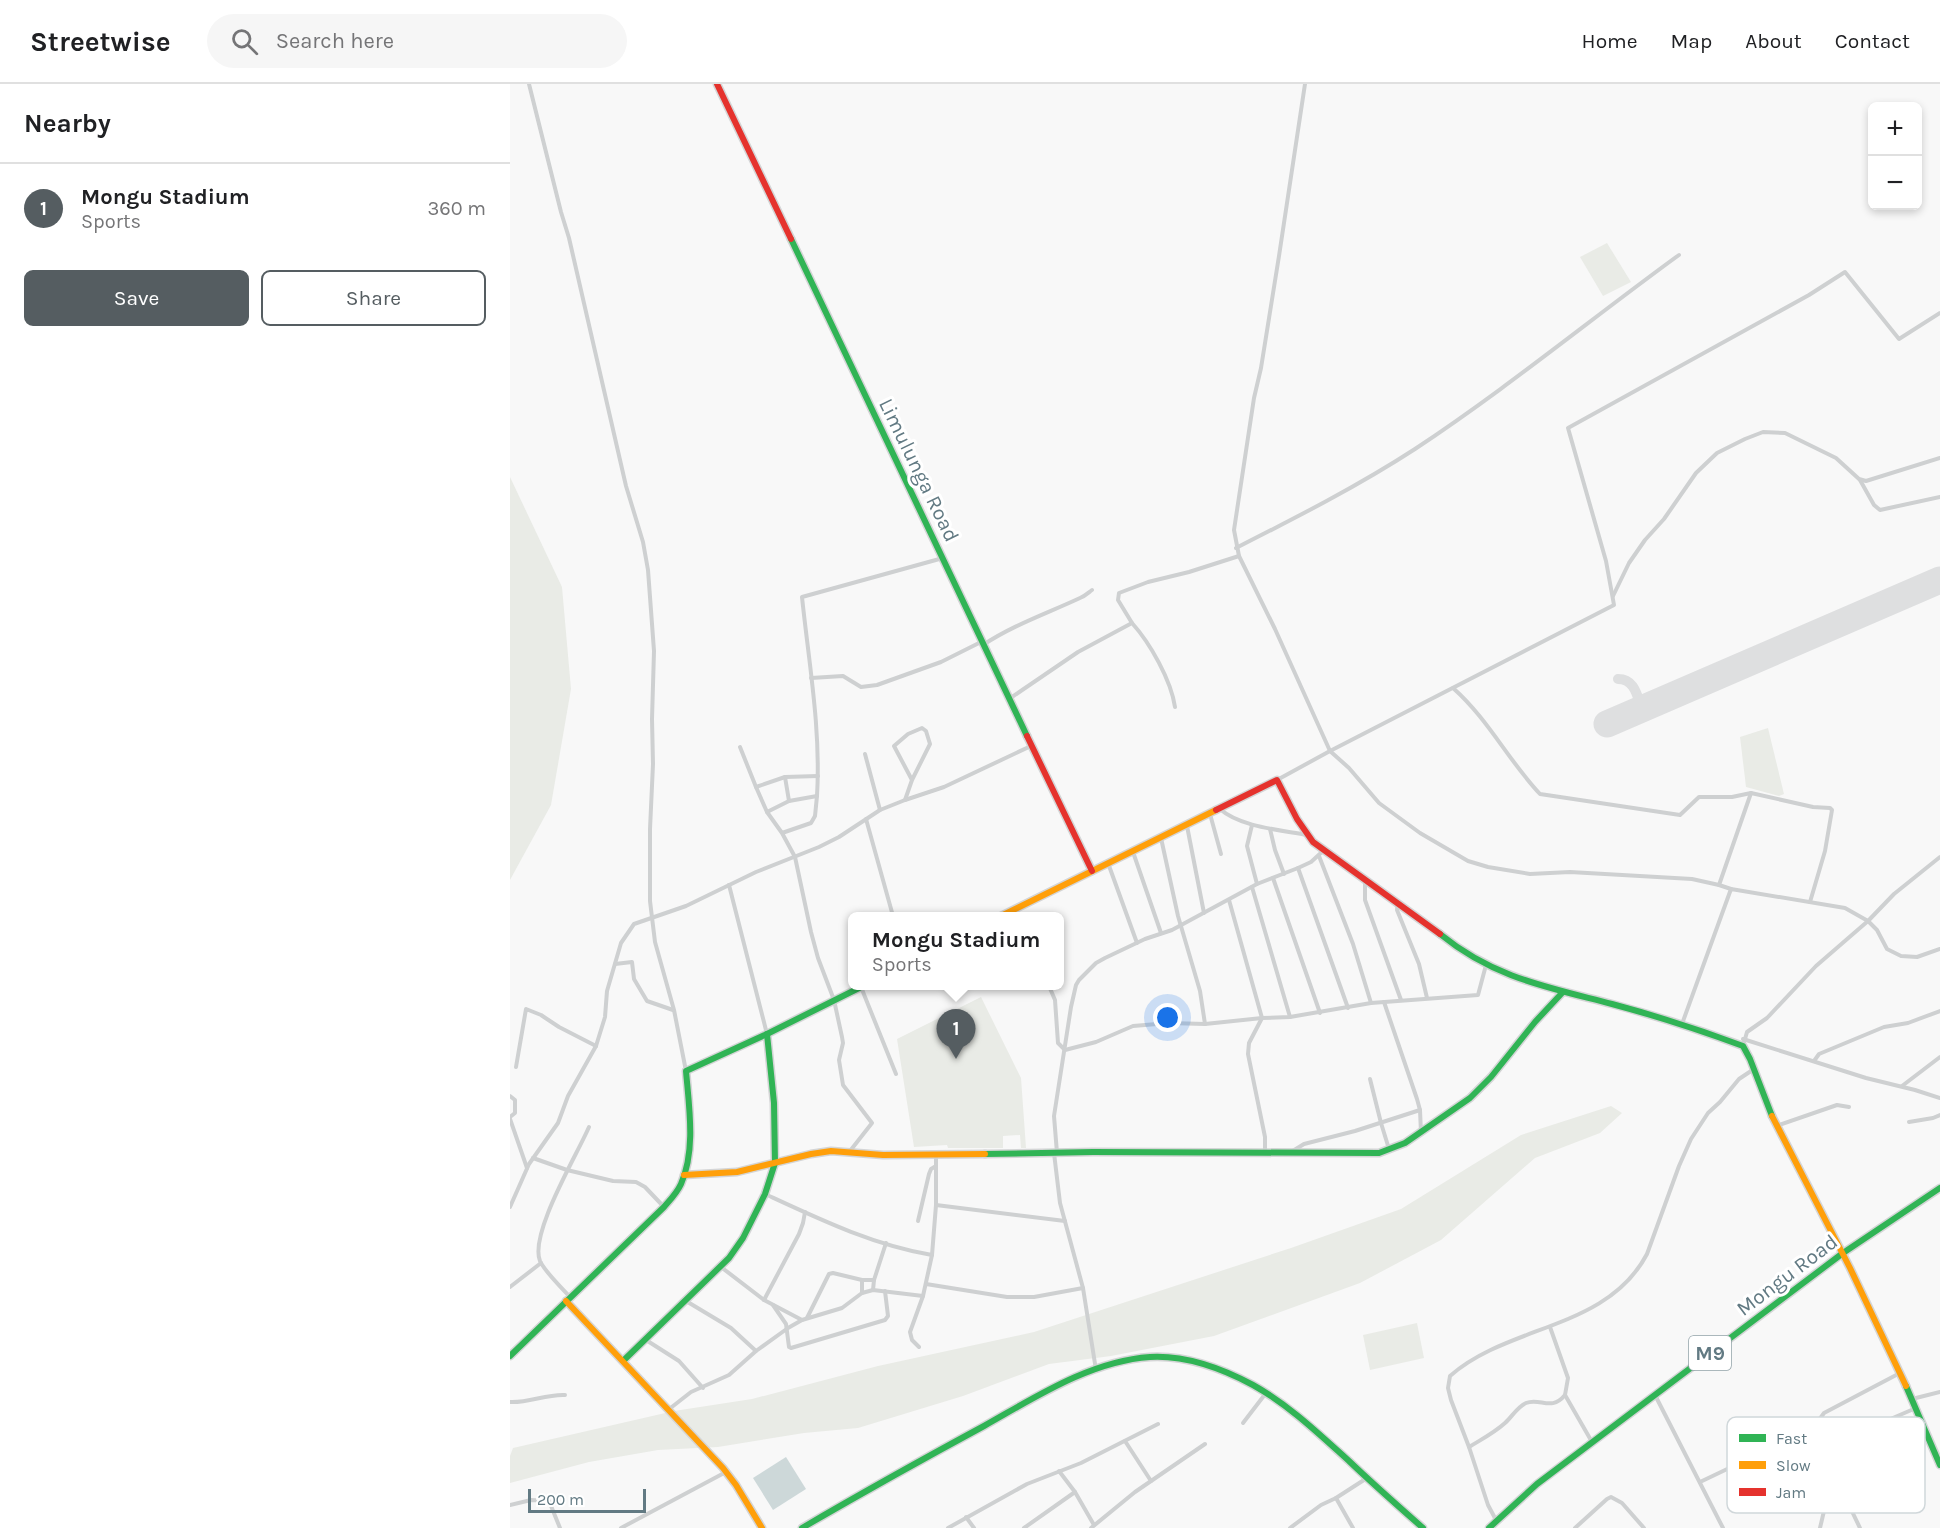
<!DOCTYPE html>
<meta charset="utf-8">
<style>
body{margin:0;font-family:Karla,sans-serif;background:#f6f6f6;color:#202124}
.controls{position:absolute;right:18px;top:18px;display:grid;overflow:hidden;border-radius:9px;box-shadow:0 3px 9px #0003}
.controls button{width:54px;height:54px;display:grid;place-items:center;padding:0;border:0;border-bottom:2px solid #e0e0e0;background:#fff;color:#202124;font:30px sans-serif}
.scale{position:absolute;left:18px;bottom:15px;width:118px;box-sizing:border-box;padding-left:6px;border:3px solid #627a83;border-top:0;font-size:16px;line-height:21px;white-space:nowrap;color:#627a83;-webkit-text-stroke:4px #fff;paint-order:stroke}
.you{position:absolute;left:658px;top:934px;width:21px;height:21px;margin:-15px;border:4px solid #fff;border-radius:50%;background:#1a73e8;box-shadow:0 0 0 9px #1a73e833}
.badge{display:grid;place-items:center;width:39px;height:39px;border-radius:50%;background:#555d61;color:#fff;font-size:20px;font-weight:700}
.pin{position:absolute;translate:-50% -50px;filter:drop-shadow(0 2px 3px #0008)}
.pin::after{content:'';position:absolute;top:32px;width:21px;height:18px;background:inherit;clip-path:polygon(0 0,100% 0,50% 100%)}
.popup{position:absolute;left:338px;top:828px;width:216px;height:78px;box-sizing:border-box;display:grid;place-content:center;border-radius:9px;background:#fff;filter:drop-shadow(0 2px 4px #0005);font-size:20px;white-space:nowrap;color:#757577}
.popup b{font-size:22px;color:#202124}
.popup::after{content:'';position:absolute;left:50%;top:100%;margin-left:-12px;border:12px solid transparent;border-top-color:#fff}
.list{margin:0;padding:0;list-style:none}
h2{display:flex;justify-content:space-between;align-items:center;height:78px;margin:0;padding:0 24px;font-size:26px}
h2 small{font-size:20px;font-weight:400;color:#757577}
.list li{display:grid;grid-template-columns:39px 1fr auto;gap:18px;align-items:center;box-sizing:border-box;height:90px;padding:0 24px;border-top:2px solid #e0e0e0}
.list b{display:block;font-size:22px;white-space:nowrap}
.list p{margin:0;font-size:20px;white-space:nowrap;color:#757577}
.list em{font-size:20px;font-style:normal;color:#757577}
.actions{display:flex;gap:12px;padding:18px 24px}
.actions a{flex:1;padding:14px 0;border:2px solid #555d61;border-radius:9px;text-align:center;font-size:21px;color:#555d61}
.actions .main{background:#555d61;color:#fff}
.icon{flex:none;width:33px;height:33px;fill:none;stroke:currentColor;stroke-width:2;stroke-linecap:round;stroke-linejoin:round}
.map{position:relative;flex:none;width:1430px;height:1444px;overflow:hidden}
header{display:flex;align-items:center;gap:36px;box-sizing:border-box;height:84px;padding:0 30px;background:#fff;border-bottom:2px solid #e0e0e0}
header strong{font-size:28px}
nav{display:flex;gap:33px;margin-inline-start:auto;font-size:21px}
.search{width:420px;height:54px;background:#f6f6f6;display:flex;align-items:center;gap:15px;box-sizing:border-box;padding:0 21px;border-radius:33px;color:#757577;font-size:22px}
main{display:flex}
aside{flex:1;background:#fff}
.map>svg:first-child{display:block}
.green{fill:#e9ebe6}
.water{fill:#cdd8d9}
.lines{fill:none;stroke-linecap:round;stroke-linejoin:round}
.taxiway{stroke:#dedfe0;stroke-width:10}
.runway{stroke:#dedfe0;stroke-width:27}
.fast-casing{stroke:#d4d5d6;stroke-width:9}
.slow-casing{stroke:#d4d5d6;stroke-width:9}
.jam-casing{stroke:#d4d5d6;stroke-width:9}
.street{stroke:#ced0d1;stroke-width:4}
.fast{stroke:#30b455;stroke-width:6}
.slow{stroke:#ff9f0a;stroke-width:6}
.jam{stroke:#e5322d;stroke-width:6}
.labels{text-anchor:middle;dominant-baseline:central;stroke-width:6;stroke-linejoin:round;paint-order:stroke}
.shield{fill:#fff;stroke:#91a2a8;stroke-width:1.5}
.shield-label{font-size:20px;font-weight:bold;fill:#627a83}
.street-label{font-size:21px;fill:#627a83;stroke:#fff}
.key{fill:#fff;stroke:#d0d7da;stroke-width:1.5}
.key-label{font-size:16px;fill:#627a83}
</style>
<header>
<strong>Streetwise</strong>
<div class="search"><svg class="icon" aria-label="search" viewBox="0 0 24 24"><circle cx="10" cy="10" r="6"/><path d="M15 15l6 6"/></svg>Search here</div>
<nav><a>Home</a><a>Map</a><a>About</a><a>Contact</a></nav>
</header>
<main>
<aside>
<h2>Nearby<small></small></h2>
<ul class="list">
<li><span class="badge">1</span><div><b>Mongu Stadium</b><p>Sports</p></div><em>360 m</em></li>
</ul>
<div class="actions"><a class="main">Save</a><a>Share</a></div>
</aside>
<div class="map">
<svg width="1430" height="1444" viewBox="0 0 1430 1444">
<rect width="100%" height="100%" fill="#f8f8f8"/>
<!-- green -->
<g class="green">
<polygon points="1097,159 1121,198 1093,212 1070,173"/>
<polygon points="0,393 52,503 61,605 41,721 0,796"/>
<polygon points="1258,644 1274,710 1269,712 1236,703 1230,653"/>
<polygon points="471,913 511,994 516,1064 511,1064 510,1051 493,1052 493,1064 438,1064 437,1061 404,1063 387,955"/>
<polygon points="1101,1022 1112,1029 1090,1049 1025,1074 931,1156 850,1199 704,1252 601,1272 539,1280 453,1312 348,1344 294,1349 208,1363 148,1366 79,1378 0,1399 0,1372 3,1364 164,1327 242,1315 368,1282 524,1248 781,1164 891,1125 1011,1051"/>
<polygon points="907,1239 914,1274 860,1286 853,1251"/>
</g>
<!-- water -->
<polygon class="water" points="276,1373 296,1405 263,1426 243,1394"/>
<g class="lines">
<!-- taxiway -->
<path class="taxiway" d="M1108 595C1125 595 1127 612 1132 625"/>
<!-- runway -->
<polyline class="runway" points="1097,640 1430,496"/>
<!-- fast casing -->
<g class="fast-casing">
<g id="fast">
<polyline points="281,155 517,652"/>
<path d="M930 850C984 894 1037 903 1102 920 1147 932 1190 946 1233 962L1240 975 1262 1032"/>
<polyline points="475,1070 583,1068 869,1069 895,1059 960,1014 981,993 1025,938 1052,909"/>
<path d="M0 1272 154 1123C160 1116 167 1109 171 1100 186 1066 179 1023 176 987L257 950 353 902"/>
<polyline points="113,1277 219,1174 233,1154 255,1110 265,1079 264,1019 257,950"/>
<polyline points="1396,1302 1430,1381"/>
<path d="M292 1444C352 1409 413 1375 474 1342 524 1314 580 1277 640 1273 675 1271 713 1285 743 1301 779 1321 809 1350 839 1377 863 1400 888 1422 913 1444"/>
<polyline points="979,1444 1027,1400 1333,1169 1430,1104"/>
</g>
</g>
<!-- slow casing -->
<g class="slow-casing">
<g id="slow">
<polyline points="491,832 706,726"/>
<polyline points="1262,1032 1340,1184 1396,1302"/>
<polyline points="174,1091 227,1088 301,1070 321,1067 373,1071 475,1070"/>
<polyline points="56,1217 213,1384 226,1401 252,1444"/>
</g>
</g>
<!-- jam casing -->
<g class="jam-casing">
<g id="jam">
<polyline points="207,0 281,155"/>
<polyline points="517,652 582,787"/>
<polyline points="706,726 767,696 787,735 803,758 930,850"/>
</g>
</g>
<!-- street -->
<g class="street">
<polyline points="19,0 51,128 59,154 116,402 133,458 138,486 144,567 142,635 143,680 140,745 140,817 145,858 164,926 176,987"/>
<polyline points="795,0 769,172 751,284 744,314 724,446 729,472 765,545 820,667 839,684 869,719 910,749 958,777 978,783 1020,790 1060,788 1182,795 1209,801"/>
<polyline points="1350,396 1364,421 1370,426 1430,413"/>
<path d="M726 464C787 433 848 402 905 365 996 305 1081 235 1169 171"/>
<polyline points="1103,512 1119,479 1135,456 1154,435 1186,389 1207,369 1235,355 1253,348 1275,349 1326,374 1349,395 1356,397 1430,374"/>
<polyline points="622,539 608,516 609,509 638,498 679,488 729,472"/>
<path d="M473 561C503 541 538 529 570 514 575 512 578 509 582 506"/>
<polyline points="301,594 333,592 351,603 367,601 431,578 471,558"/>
<path d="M943 604C978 635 998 676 1030 710L1170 731 1189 713H1222L1241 709"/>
<path d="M499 615 568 568 622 539C640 559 661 596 665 623"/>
<polyline points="230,663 246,703 275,693 308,692"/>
<polyline points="355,670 370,726"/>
<polyline points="275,693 279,717"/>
<polyline points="767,696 820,667 1104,521 1096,477 1058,344 1299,211 1335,188 1389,255 1430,229"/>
<polyline points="246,703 257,728"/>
<path d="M307 712C311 645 299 580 292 513L433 474"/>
<polyline points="395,716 434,703 521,662"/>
<path d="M710 725C730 743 771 746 797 751"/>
<polyline points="700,730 711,770"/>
<polyline points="356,735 383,832"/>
<polyline points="742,741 737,762 747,800"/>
<polyline points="677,742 694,829"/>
<polyline points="760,745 765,766 774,790"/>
<polyline points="272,749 301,739 305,732 307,712 279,717 257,728 272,749 285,773 301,848 308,874 324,916 332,953 333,959 329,976 333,1001 362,1039 340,1067"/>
<polyline points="651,754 668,832 690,907 695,940"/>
<polyline points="623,768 651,849"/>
<polyline points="809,772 843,860 861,919"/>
<polyline points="598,779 627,859"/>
<polyline points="788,784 838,924"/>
<polyline points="763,794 810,929"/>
<polyline points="855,797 855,816 891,916"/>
<polyline points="219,801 257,950"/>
<polyline points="742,803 780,933"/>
<polyline points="1221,805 1209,801 1241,709 1303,723 1320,724 1322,726 1315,767 1300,818"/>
<polyline points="719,816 752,934 739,959 738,970 755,1053 755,1067"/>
<polyline points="888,818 887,826 909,880 917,914"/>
<polyline points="502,826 505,832"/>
<polyline points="105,880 122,878 124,895 137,917 163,926"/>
<polyline points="539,902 545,916 548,959 555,966 586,958 623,942 659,939 695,940 752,934 780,933 861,919 968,911 976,881"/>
<polyline points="351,903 386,990"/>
<polyline points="874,918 907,1015 910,1026 911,1049"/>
<polyline points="1172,940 1221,805 1335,824 1358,837 1367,846 1377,865 1391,872 1407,873 1430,865"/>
<polyline points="1233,955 1356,994 1405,1006 1430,1014"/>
<polyline points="1233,962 1237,948 1257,934 1306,882 1358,837 1384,810 1430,773"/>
<polyline points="1304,977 1309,970 1374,943 1398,939 1430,927"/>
<polyline points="6,983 16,925 31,931 49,943 86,962"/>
<polyline points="860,995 871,1039 879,1065"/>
<polyline points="1392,1002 1430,973"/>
<polyline points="0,1012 5,1016 5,1029 0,1033"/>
<polyline points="0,1035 17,1084"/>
<polyline points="1399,1038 1423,1034 1430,1031"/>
<polyline points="1266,1042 1327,1021 1339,1023"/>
<polyline points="781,1068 794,1060 845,1047 910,1026"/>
<polyline points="544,1069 550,1119 573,1204 586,1286"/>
<polyline points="547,1069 544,1032 561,923 566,901 569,896 586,879 595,874 635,855 662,846 747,800 788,784 801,778 813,767"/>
<polyline points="23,1074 57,1086 103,1097 126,1098 135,1103 154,1123"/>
<path d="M255 1110C309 1135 363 1161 422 1171"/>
<polyline points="426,1121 555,1137"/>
<polyline points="0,1123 19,1080 48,1039 58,1012 86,962 95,933 97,907 111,859 124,840 176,822 246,788 309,763 329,753 370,726 395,716 402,696 420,660 416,647 412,644 398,650 384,662 402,696"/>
<polyline points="408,1137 419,1090 421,1085 426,1082"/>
<polyline points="211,1183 254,1216 292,1236"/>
<polyline points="416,1200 497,1213 524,1213 573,1204"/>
<polyline points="0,1203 31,1179"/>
<polyline points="363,1206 364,1196 376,1159"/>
<polyline points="352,1209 352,1196"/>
<path d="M60 1213C52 1204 35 1188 30 1177 19 1150 67 1071 79 1043"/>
<polyline points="254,1216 289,1150 293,1139 295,1128"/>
<polyline points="176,1217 221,1244 246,1267"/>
<polyline points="263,1221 276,1240 279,1263 281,1264 375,1236 378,1232 375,1207"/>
<polyline points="297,1234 319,1190 323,1189 352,1196 364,1196"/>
<polyline points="1040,1243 1058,1294 1055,1311 1082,1358"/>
<polyline points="136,1256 169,1277 193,1304"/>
<polyline points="409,1263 402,1256 400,1248 413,1212 422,1171 426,1121 426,1070"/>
<polyline points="1145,1311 1213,1444"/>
<polyline points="1402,1315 1430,1308"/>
<path d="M0 1318C19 1319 36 1310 55 1311"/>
<polyline points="158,1326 181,1308 219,1291 246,1267 278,1244 292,1236 332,1224 352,1209 363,1206 413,1212"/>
<polyline points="733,1339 756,1309"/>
<polyline points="1290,1356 1306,1388 1321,1423"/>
<polyline points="615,1357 641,1397"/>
<path d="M959 1363C972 1355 984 1349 995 1339 1002 1333 1007 1323 1016 1319 1030 1313 1041 1328 1055 1311"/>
<polyline points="549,1387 565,1408 584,1441"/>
<polyline points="1190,1398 1234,1377 1259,1370 1290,1356 1301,1347 1314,1329 1390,1289"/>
<path d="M1337 1417 1374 1395C1368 1380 1354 1359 1362 1343L1406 1324"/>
<polyline points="0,1421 21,1416 39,1417 50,1444"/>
<polyline points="456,1433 464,1444"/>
<path d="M986 1436 978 1421 959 1363 941 1316 938 1304 940 1292C999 1240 1097 1246 1137 1170L1169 1082 1181 1055 1198 1029 1210 1018 1229 995 1244 985"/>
<polyline points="111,1444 216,1388"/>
<polyline points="438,1444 517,1400 571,1379 648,1340"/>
<polyline points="514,1444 565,1408"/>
<polyline points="581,1444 625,1408 695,1360"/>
<polyline points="780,1444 811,1421 826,1414"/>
<polyline points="843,1444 826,1414 857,1394"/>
<polyline points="1065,1444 1097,1415 1101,1413 1112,1419 1134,1444"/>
<polyline points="1310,1444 1314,1427 1337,1417 1350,1444"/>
</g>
<!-- fast -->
<use href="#fast" class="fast"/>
<!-- slow -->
<use href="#slow" class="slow"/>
<!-- jam -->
<use href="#jam" class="jam"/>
</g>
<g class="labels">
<!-- shield labels -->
<rect class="shield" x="1179" y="1252" width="42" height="34" rx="4.5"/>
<g class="shield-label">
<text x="1200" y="1269">M9</text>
</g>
<!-- street labels -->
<g class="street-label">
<text transform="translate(409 386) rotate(64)">Limulunga Road</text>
<text transform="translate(1277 1191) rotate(-37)">Mongu Road</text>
</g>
</g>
<!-- legend -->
<rect x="1217" y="1333" width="198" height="96" rx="9" class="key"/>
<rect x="1229" y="1350" width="27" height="8" fill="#30b455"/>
<rect x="1229" y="1377" width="27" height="8" fill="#ff9f0a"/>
<rect x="1229" y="1404" width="27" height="8" fill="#e5322d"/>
<g class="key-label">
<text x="1266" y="1360">Fast</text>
<text x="1266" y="1387">Slow</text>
<text x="1266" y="1414">Jam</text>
</g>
</svg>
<div class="controls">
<button>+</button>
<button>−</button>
</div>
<div class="scale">200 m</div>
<div class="you"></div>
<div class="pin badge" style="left:446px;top:975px">1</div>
<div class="popup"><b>Mongu Stadium</b>Sports</div>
</div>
</main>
